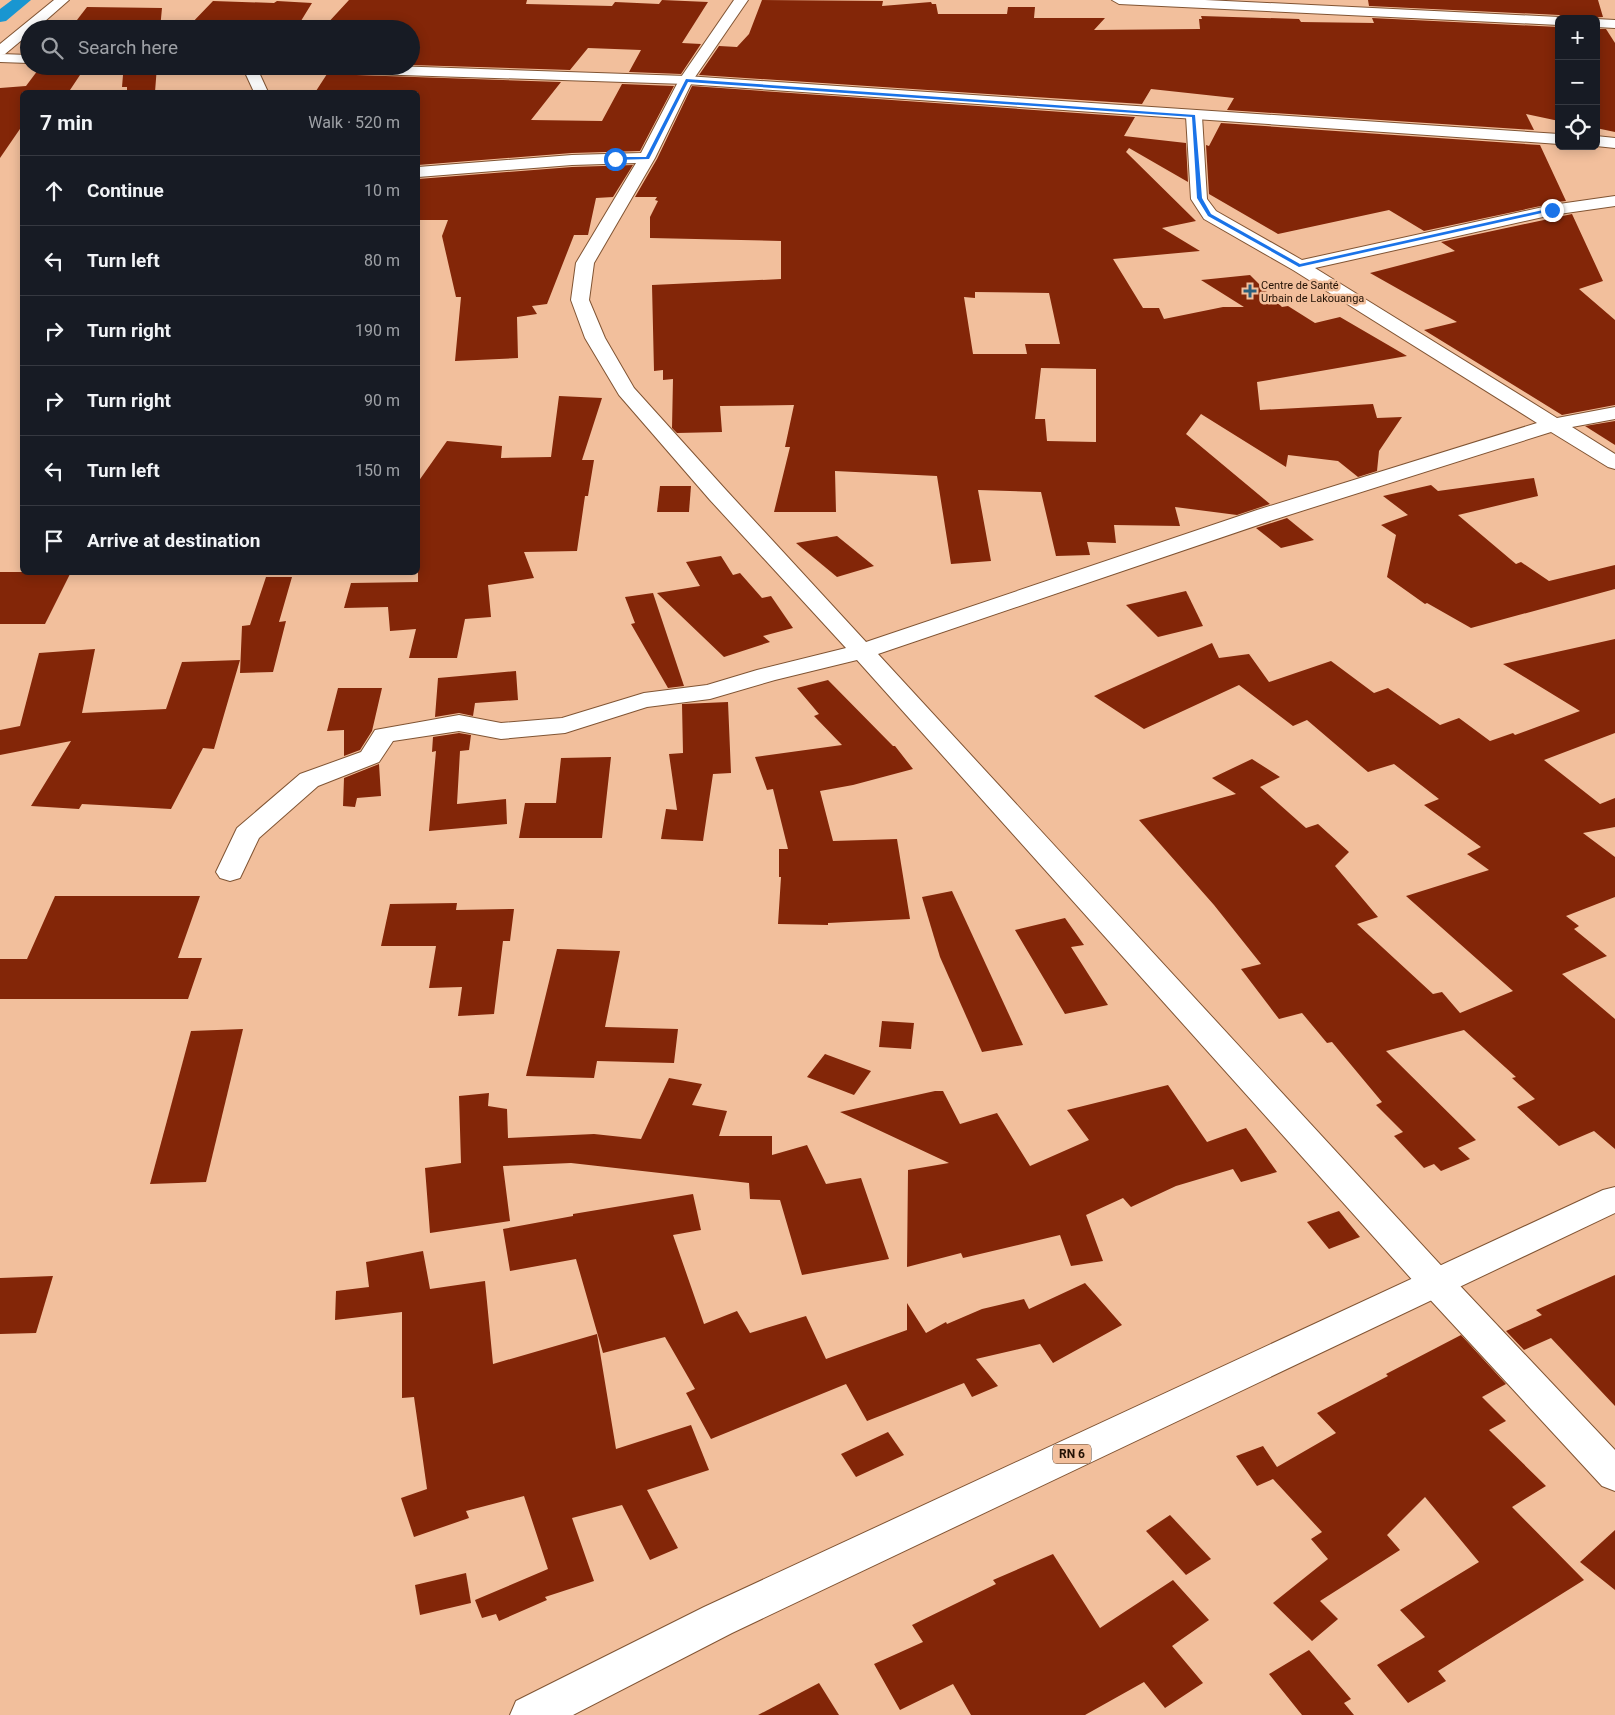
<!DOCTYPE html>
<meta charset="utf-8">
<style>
body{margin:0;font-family:Roboto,sans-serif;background:#242831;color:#f1f3f6}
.controls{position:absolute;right:15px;top:15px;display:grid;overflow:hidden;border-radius:8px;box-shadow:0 2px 12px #0003}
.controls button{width:45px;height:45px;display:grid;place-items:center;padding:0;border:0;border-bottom:1px solid #363941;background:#171b24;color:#f1f3f6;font:25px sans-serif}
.stop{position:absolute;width:15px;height:15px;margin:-11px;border:4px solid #1a73e8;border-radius:50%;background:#fff}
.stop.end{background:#1a73e8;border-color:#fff;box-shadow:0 1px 5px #0008}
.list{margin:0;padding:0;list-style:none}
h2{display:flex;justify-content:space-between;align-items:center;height:65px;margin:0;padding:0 20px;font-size:21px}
h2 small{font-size:16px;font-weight:400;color:#9ea1a6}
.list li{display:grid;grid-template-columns:32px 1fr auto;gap:15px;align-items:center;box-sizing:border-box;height:70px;padding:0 20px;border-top:1px solid #363941}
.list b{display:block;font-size:19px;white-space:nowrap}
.list em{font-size:16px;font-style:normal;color:#9ea1a6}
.icon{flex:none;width:28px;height:28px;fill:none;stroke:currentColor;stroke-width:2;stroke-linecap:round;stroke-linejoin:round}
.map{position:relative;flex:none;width:1615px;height:1715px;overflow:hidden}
.search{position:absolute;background:#171b24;box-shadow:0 2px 12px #0003;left:20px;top:20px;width:400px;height:55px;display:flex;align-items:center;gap:12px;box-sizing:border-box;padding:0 18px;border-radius:28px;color:#9ea1a6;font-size:19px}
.panel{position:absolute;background:#171b24;box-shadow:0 2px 12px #0003;left:20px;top:90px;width:400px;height:485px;border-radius:8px}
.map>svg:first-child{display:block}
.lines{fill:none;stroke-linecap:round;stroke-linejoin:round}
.canal{fill:#1996d1;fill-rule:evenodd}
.building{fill:#832608;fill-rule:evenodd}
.minor-casing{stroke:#805433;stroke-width:2}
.tertiary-casing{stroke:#805433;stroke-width:2}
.primary-casing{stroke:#805433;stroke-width:2}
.minor{fill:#fff;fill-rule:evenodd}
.tertiary{fill:#fff;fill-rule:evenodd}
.primary{fill:#fff;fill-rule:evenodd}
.route{fill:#1a73e8}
.poi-dot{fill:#2c5f7c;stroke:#f2bf9c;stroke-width:2}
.labels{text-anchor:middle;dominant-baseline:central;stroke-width:5;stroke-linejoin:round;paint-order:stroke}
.far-poi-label{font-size:11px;fill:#231205;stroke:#f2bf9c;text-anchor:start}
.shield{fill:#f2bf9c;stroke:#614632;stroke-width:1}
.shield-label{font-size:12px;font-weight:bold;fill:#231205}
</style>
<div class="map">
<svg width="1615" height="1715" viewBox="0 0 1615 1715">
<rect width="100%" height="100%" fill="#f2bf9c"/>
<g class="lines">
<!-- canal -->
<polygon class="canal" points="12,0 31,0 6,21 0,22 0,9"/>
</g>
<!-- building -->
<g class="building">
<polygon points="349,0 527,0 526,4 612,6 615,2 659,4 662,0 708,2 682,43 701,44 681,74 629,72 641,50 588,48 570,70 411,65 411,29 357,29 358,27 325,26"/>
<polygon points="762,0 883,1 882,6 931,2 932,4 936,4 938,14 1007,14 1008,7 1035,7 1034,18 1105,18 1094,30 1200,29 1199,19 1202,19 1201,16 1299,19 1301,22 1374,23 1372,18 1559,27 1559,121 1526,114 1534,130 1227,110 1234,98 1151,89 1142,104 699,75 719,46 737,47 749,34"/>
<polygon points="1368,0 1598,0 1603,17 1566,19 1559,15 1369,6"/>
<polygon points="213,1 274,3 277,1 312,3 296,29 188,27"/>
<polygon points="87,7 162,8 160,29 70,29"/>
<polygon points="1596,29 1606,29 1615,43 1615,132 1596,128"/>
<polygon points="41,66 157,66 155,92 127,92 127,87 122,87 123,75 80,75 70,90 22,92 22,126 0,158 0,88 26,86"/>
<polygon points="327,74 561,82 531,120 602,121 622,84 674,86 640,151 572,153 418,165 418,92 316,91"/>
<path d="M692 86 1135 117 1124 136 1186 143 1188 182 1129 148 1126 152 1196 221 1162 228 1200 251 1113 259 1143 308H1159L1164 319 1223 307H1244L1201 280 1250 275 1282 307 1288 306 1315 323 1340 317 1407 356 1257 382 1260 410 1373 404 1377 418 1402 417 1379 451 1377 471 1358 477 1338 461 1288 455 1286 467 1201 414 1186 434 1270 504 1237 515 1175 507 1180 526 1114 525 1116 543 1087 542 1090 555 1056 556 1041 492 978 490 991 561 951 564 937 476 835 471 836 512H774L790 447H785L794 405 720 406 722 432 677 433 672 428 673 379 663 380V370L654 371 652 285 781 279V241L650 238V217L658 201 655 200 657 197H635L657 159ZM975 292 1049 293 1060 344H1025L1027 354H973L964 297 975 298ZM1041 368 1096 369V442L1047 441 1045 419H1035Z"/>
<polygon points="1221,123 1540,145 1566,201 1547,203 1550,204 1424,231 1389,210 1278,234 1209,194 1206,145 1209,146"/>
<polygon points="633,165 613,197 596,198 588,235 574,235 547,304 532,306 537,314 517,317 518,358 455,361 461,297 456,297 442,236 448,220 418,220 418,179 572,167"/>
<polygon points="1572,214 1603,281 1579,289 1615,320 1615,405 1562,415 1424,330 1457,322 1370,273 1455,251 1441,242"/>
<polygon points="559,396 602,398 582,460 594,460 588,496 585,496 577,551 524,552 534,578 488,585 491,617 465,619 457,658 409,658 416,629 390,631 388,607 344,608 351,583 418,582 418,482 447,441 502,446 501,458 551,457"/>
<polygon points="1615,421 1615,445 1585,426"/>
<polygon points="1534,478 1538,496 1458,515 1516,564 1521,562 1549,581 1615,565 1615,589 1471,628 1427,603 1425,604 1387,577 1396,535 1381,525 1408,515 1383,496 1431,485 1438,491"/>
<polygon points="660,486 691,486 689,512 657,512"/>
<polygon points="1287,518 1314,540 1281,548 1256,528"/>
<polygon points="837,536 874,566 837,577 796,543"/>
<polygon points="721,556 733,575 740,573 762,598 771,596 793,628 763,636 770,642 724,657 657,593 700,586 686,562"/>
<polygon points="0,572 71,572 45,624 0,624"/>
<polygon points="266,577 292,577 279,622 286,621 273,672 240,673 242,626 250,625"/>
<polygon points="1186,591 1203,626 1158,637 1126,605"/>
<polygon points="653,593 684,686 668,688 631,624 635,623 625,597"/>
<polygon points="1615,639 1615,733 1544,760 1600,804 1615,798 1615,827 1583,833 1615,857 1615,897 1566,916 1579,926 1574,929 1607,956 1562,974 1615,1019 1615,1149 1594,1131 1559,1146 1517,1107 1535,1099 1512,1078 1516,1077 1464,1030 1386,1051 1476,1140 1458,1148 1470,1159 1441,1171 1434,1164 1424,1168 1394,1136 1403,1132 1376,1105 1382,1102 1332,1042 1327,1043 1302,1013 1279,1019 1241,969 1261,964 1214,905 1139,820 1236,794 1212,778 1252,759 1280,777 1260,787 1306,828 1318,824 1349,852 1335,866 1378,917 1357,924 1433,994 1442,992 1460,1013 1513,991 1406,896 1489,870 1467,854 1481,847 1424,805 1439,799 1394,764 1368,772 1307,720 1293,726 1239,685 1144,729 1094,696 1212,643 1219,658 1249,654 1269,682 1331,661 1374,693 1388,688 1440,725 1459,718 1490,741 1513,733 1515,735 1580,711 1503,664"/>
<polygon points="95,649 82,713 166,709 182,662 240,660 214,749 203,748 171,809 82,804 79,809 31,806 71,741 0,755 0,730 20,726 39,653"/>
<polygon points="516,671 518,700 475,703 473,716 459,713 435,717 438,678"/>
<polygon points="828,680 893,746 895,746 913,769 853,785 820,791 833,841 897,839 910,919 828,923 828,925 778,924 781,877 779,877 779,849 788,849 773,789 767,790 755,757 842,745 814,716 819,714 797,688"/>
<polygon points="338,688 382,688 372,731 360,750 344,756 344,730 327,731"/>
<polygon points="728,702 731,773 713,774 703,841 661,839 666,809 677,810 669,754 683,753 682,704"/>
<polygon points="459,733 471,735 469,750 460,751 457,804 506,799 507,824 429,831 436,751 432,752 433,737"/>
<polygon points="611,757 602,838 519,838 525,803 556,803 561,758"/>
<polygon points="379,764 381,796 357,798 355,807 343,806 344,778"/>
<polygon points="952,891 1023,1045 982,1052 940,957 922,897"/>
<polygon points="55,896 200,896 178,958 202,958 188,999 0,999 0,959 27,959"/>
<polygon points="457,903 456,910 514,909 510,941 503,941 494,1014 458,1016 462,987 429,988 436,946 381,946 390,904"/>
<polygon points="1065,918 1084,945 1071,947 1108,1005 1065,1014 1015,930"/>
<polygon points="557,949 620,951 605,1027 678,1029 674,1063 597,1061 594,1078 526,1076"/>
<polygon points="882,1021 914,1023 911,1049 879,1047"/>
<polygon points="243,1029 206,1182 150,1184 191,1031"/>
<polygon points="825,1054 871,1071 854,1095 807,1077"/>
<polygon points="669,1078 702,1084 692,1105 727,1111 719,1136 772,1136 772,1155 807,1145 826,1184 861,1178 889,1259 802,1275 780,1200 750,1199 749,1183 571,1163 503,1166 510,1221 430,1233 425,1168 461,1163 459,1096 489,1093 488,1106 507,1109 508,1138 594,1134 641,1139"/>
<polygon points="1168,1085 1207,1142 1246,1128 1277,1172 1241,1182 1233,1169 1176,1186 1131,1207 1123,1198 1086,1215 1103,1261 1071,1266 1060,1235 963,1258 961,1253 907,1267 908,1170 949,1163 840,1112 935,1091 943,1091 960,1124 997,1113 1030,1166 1089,1140 1067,1110"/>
<polygon points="693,1194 701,1230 673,1235 704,1324 737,1311 750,1333 806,1316 826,1359 907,1330 907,1303 926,1333 946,1322 947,1324 982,1309 1024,1299 1029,1309 1085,1283 1122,1325 1053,1363 1040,1344 976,1359 998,1386 972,1397 964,1383 867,1421 846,1384 711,1439 686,1393 695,1389 665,1337 603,1353 576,1259 510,1271 503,1229 573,1216 573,1214"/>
<polygon points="1339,1211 1360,1237 1329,1249 1307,1222"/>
<polygon points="423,1251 430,1289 485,1281 493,1364 597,1334 616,1449 691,1425 709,1470 647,1490 678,1548 650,1560 622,1505 572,1518 594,1581 545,1597 547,1600 499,1621 496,1614 482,1618 475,1600 548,1569 524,1496 466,1511 469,1518 414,1537 401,1498 427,1489 414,1397 402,1398 402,1312 335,1320 336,1291 369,1287 366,1262"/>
<polygon points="1615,1275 1615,1406 1551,1338 1524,1350 1506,1331 1542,1315 1536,1310"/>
<polygon points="53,1276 36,1333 0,1334 0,1278"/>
<polygon points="1461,1335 1506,1384 1482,1397 1506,1421 1489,1430 1546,1486 1512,1507 1584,1580 1438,1671 1446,1681 1408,1703 1377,1665 1425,1637 1400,1610 1479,1562 1425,1497 1387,1535 1400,1550 1320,1601 1338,1619 1312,1641 1273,1603 1328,1559 1311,1539 1322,1532 1273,1479 1257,1486 1236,1456 1263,1446 1277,1467 1336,1433 1317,1413 1388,1376 1386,1374"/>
<polygon points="888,1432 904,1455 856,1477 841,1454"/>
<polygon points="1170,1515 1211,1559 1186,1575 1146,1531"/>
<polygon points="1615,1530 1615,1590 1580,1562"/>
<polygon points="1053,1554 1100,1628 1173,1580 1209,1620 1172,1646 1203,1683 1165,1708 1144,1682 1085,1715 971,1715 953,1684 900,1710 874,1664 923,1642 912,1625 996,1584 993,1580"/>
<polygon points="466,1573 471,1603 420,1615 415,1585"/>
<polygon points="1309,1650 1351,1699 1344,1703 1354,1715 1302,1715 1269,1674"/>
<polygon points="819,1683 839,1715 758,1715"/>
</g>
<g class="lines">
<!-- minor casing -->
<g class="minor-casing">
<g id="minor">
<polygon points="54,0 69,0 36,29 29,29 29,34 5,54 0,55 0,44"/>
<polygon points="734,0 748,0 693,80 655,158 594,263 589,300 605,338 634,388 726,490 866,642 1257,510 1537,423 1293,270 1204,219 1191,199 1186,116 1189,113 1199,113 1202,116 1207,199 1216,211 1302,260 1552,205 1615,196 1615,206 1552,215 1315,268 1557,418 1615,407 1615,419 1572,427 1615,454 1615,469 1608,467 1551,432 1273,520 878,654 1448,1273 1615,1450 1615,1491 1602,1486 1424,1293 857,660 775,680 710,699 647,707 565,733 501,739 459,731 393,741 379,762 318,786 259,838 240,878 230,881 220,878 216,872 237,828 300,774 361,752 375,730 459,715 501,723 562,718 644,693 707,685 757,670 846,648 710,500 619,395 585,338 571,300 576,263 636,163 572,165 418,177 418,167 572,155 641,153 679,80"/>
<polygon points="1112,0 1205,0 1559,17 1564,19 1559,19 1559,25 1119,4"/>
<polygon points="1596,19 1615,20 1615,28 1596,27"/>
<polygon points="242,66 256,66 268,92 254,92"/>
</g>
</g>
<!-- tertiary casing -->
<g class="tertiary-casing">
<g id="tertiary">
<polygon points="0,54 29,55 29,63 0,62"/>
<polygon points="237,66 392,66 686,76 1559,134 1559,144 686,84 244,70"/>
<polygon points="1596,136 1615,138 1615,148 1596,146"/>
</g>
</g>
<!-- primary casing -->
<g class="primary-casing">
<polygon id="primary" points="1615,1187 1615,1213 732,1633 573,1715 510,1715 516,1701 704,1607 1603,1190"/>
</g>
<!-- minor -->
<use href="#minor" class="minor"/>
<!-- tertiary -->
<use href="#tertiary" class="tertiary"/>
<!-- primary -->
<use href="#primary" class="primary"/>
</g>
<!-- route -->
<polygon class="route" points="686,79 1195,115 1202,198 1211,214 1300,264 1552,208 1555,210 1299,267 1208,216 1197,198 1192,117 688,82 649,159 613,160 615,157 646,157"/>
<!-- markers -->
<path class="poi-dot" d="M1247.5 283.5h5v5h5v5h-5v5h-5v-5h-5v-5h5z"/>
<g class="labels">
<!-- far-poi labels -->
<g class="far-poi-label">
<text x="1261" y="285">Centre de Santé<tspan x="1261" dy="13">Urbain de Lakouanga</tspan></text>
</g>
<!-- shield labels -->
<rect class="shield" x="1053" y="1444.5" width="38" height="19" rx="4"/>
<g class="shield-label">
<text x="1072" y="1454">RN 6</text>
</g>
</g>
</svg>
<div class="controls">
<button>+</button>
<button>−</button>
<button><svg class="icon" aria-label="locate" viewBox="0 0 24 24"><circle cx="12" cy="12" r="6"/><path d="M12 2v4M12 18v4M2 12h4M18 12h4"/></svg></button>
</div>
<div class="stop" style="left:615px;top:159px"></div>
<div class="stop end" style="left:1552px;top:210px"></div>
<div class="search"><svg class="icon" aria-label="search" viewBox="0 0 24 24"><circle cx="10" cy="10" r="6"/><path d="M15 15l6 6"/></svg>Search here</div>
<section class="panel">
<h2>7 min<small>Walk · 520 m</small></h2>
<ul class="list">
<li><svg class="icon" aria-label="ahead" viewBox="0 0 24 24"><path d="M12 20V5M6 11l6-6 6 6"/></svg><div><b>Continue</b></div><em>10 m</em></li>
<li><svg class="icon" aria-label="left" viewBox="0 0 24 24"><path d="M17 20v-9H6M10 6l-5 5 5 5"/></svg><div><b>Turn left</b></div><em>80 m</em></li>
<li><svg class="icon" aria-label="right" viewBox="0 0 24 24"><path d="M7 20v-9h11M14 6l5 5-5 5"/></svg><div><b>Turn right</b></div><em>190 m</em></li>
<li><svg class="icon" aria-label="right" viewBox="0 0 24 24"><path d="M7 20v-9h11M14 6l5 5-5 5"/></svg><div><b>Turn right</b></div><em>90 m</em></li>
<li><svg class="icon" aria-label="left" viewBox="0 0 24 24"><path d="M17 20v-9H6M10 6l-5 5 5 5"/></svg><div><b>Turn left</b></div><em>150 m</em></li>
<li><svg class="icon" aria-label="arrive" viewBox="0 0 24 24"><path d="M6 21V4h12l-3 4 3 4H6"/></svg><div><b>Arrive at destination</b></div></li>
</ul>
</section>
</div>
